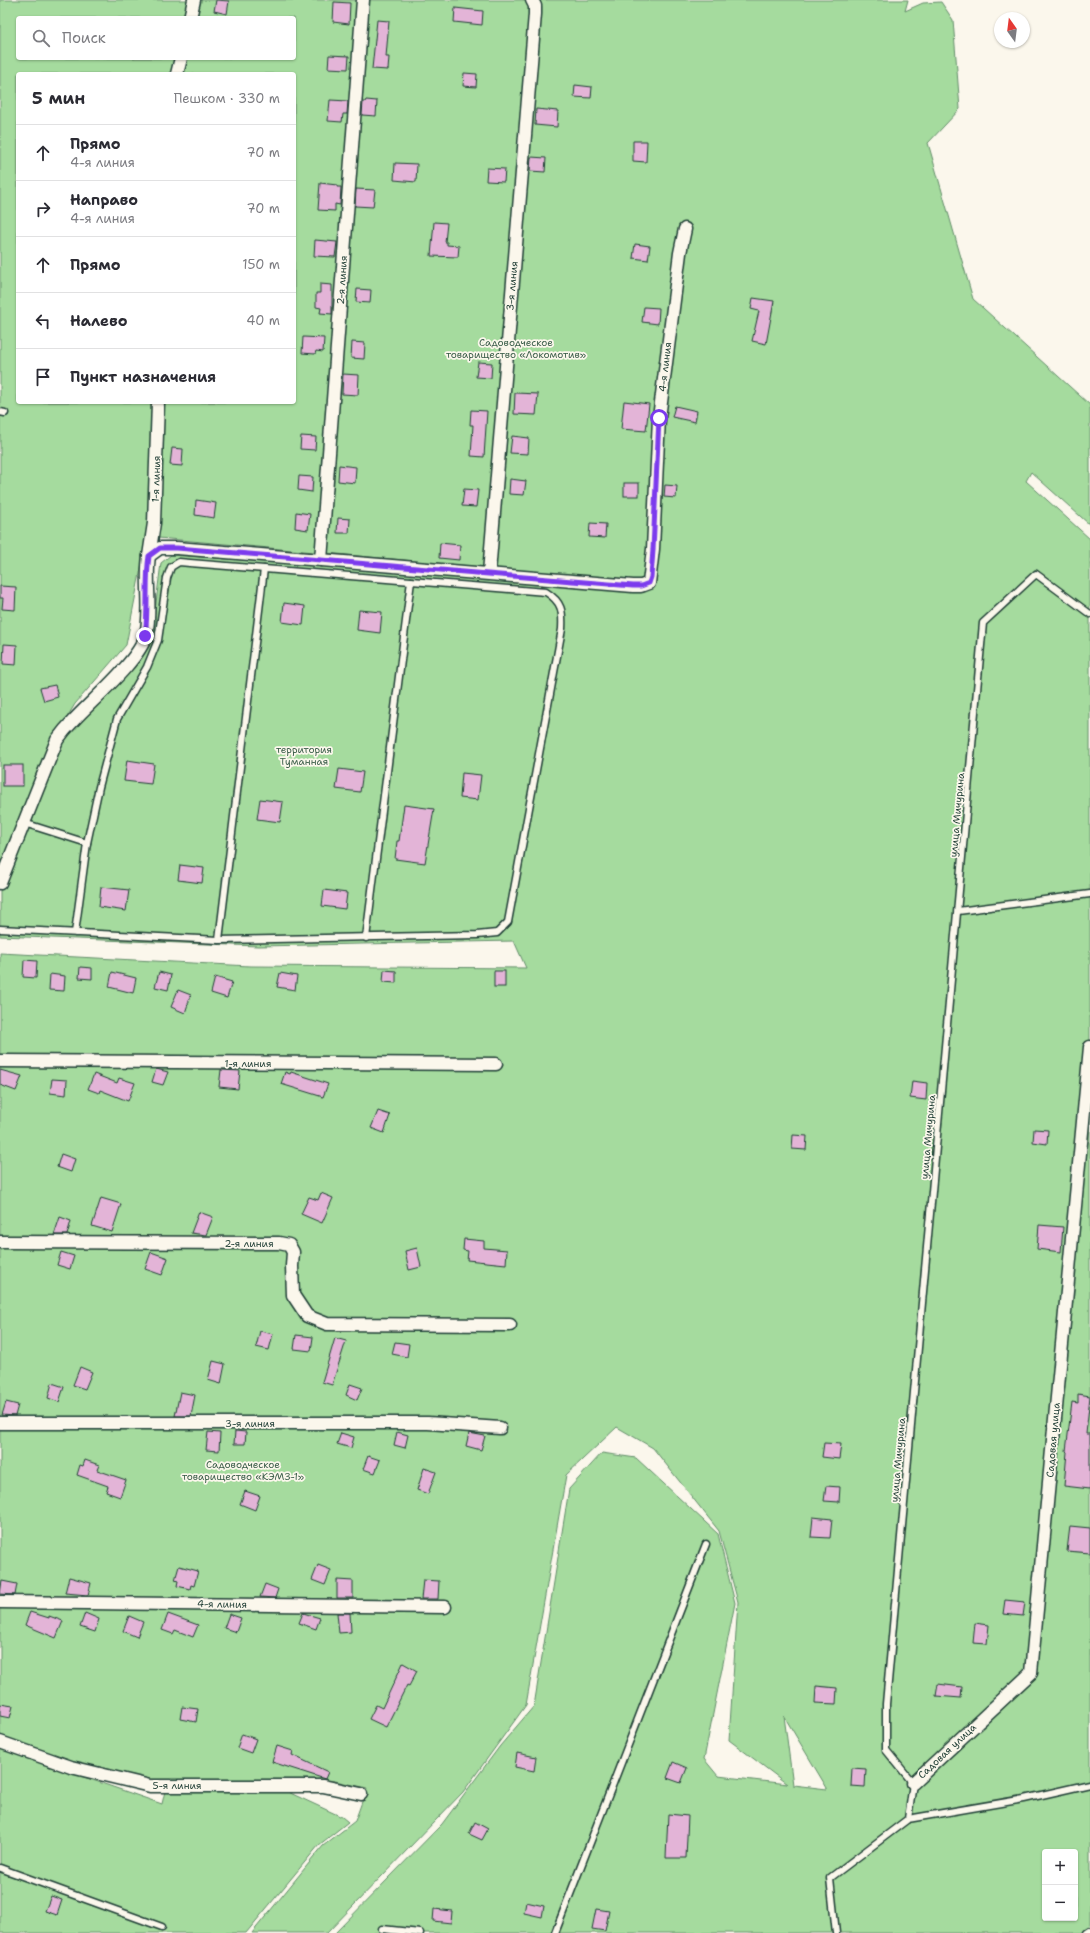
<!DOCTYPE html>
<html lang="ru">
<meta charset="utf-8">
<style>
body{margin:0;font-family:"Shantell Sans",sans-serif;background:#f2f2f3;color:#2b2b33}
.controls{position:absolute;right:12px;bottom:12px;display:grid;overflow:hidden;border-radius:4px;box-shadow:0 1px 3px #0004}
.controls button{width:36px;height:36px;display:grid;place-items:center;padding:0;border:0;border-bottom:1px solid #e1e1e2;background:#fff;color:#2b2b33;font:20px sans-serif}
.compass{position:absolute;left:994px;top:12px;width:36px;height:36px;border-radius:50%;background:#fff;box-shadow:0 1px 3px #0004;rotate:346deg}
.stop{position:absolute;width:12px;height:12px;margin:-9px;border:3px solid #7c3aed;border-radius:50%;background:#fff}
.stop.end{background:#7c3aed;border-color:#fff;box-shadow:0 1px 4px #0008}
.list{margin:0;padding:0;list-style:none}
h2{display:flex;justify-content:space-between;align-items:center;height:52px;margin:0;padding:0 16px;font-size:17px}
h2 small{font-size:13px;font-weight:400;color:#7c7c81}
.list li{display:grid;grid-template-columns:26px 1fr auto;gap:12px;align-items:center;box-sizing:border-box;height:56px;padding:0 16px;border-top:1px solid #e1e1e2}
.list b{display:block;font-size:15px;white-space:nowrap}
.list p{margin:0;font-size:13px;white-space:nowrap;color:#7c7c81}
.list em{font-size:13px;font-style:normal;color:#7c7c81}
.icon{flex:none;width:22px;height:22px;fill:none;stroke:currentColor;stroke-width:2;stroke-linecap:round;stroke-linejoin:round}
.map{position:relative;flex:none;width:1090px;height:1933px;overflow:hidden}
.search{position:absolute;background:#fff;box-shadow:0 1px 3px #0004;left:16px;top:16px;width:280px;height:44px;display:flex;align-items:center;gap:10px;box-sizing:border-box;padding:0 14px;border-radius:4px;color:#7c7c81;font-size:15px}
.panel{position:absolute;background:#fff;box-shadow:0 1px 3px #0004;left:16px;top:72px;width:280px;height:332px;border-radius:4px}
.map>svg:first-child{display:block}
.green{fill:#a5db9e;stroke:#628c69;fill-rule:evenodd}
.building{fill:#e3b4d7;stroke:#1f3d34}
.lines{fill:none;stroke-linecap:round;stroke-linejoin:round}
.lane-casing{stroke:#1f3d34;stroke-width:9}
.street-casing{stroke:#1f3d34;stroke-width:15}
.lane{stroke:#fbf7ec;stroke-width:6}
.street{stroke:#fbf7ec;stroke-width:12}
.route{stroke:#7c3aed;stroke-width:5}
.labels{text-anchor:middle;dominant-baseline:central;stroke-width:3.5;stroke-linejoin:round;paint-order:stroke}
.street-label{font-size:10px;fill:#1f3d34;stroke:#fbf7ec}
.park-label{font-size:10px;fill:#3a5d49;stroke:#fbf7ec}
</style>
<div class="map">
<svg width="1090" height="1933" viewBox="0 0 1090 1933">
<rect width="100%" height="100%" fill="#fbf7ec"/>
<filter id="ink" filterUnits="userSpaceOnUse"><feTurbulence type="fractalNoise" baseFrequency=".025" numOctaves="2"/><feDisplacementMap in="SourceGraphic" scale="8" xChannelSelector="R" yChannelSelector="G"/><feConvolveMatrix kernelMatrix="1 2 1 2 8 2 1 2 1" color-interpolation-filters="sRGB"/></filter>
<g filter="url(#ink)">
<!-- green -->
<g class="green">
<path d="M0 0H908L905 11 923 3 941 2 953 20 960 109 928 143 973 299 1090 405V525L1031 472 1026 481 1090 539V1933H335L442 1824 500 1746 534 1706 569 1489 602 1453 636 1458 718 1534 735 1603 704 1759 718 1776 787 1784 729 1740 738 1602 719 1531 653 1448 617 1427 566 1475 526 1705 463 1792 327 1933H252L323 1846 355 1821 367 1788 335 1781H148L80 1766 0 1738V953L250 966 526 968 514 941 258 946 0 936V891L57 749 88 711 151 643 161 563 171 555 397 571 637 581 147 537 126 645 75 704 48 749 0 873ZM18 18H294V58H18ZM18 74H294V402H18ZM784 1716 827 1788V1789L793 1785ZM1045 1852H1075V1918H1045Z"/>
<polygon points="0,1748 162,1804 165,1791 216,1790 288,1792 342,1817 348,1822 319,1845 246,1933 0,1933"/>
</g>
<!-- building -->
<g class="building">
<polygon points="216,0 229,1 227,14 214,11"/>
<polygon points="334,2 350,3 349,24 333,22"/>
<polygon points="455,8 483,11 482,25 454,22"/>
<polygon points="377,20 389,21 386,57 389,57 388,70 372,69"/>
<polygon points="329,55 349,56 348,69 328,68"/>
<polygon points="464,73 477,74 476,87 463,86"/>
<polygon points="575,85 592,87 591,98 574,97"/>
<polygon points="330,100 348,101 347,114 343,114 342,122 328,121"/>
<polygon points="366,100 377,101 376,116 362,115 363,102 365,102"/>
<polygon points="536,109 558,111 557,127 535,125"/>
<polygon points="633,141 647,141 646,162 633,161"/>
<polygon points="531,157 546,158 545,172 530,171"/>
<polygon points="395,163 417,164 416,182 394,180"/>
<polygon points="487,168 505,169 504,182 486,181"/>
<polygon points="320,183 337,185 337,187 341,187 340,205 335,204 335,211 318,210"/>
<polygon points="356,189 375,190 373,207 355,206"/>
<polygon points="434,222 447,223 445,242 447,242 447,245 459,246 458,257 431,256"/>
<polygon points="315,240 337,242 335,257 314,256"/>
<polygon points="635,244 650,246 648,260 633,258"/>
<polygon points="320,284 332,285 332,314 320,313 321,308 316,307 316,293 320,293"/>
<polygon points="357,289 371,290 370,303 356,302"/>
<polygon points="753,298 774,301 766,344 752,341 759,311 751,309"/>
<polygon points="644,307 659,308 658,324 642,322"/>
<polygon points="303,337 324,338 323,352 316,351 315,354 302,353"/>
<polygon points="352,342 365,343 364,359 351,358"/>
<polygon points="478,362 492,363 491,378 476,377"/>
<polygon points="343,374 359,375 358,395 342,394"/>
<polygon points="515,393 538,394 536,415 514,414"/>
<polygon points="624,401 649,404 646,431 621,429"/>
<polygon points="675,406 697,411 695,422 672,417"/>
<polygon points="471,410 487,411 484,457 471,456 473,425 470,425"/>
<polygon points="301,436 316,437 315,450 300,449"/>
<polygon points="512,436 529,438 528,454 510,453"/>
<polygon points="172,448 183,449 182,466 170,465"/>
<polygon points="339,465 356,467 355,483 338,481"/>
<polygon points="299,476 313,477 312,492 298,490"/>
<polygon points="510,479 526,481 524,495 509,494"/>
<rect x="624" y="483" width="15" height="13"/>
<polygon points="665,485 677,486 676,498 664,497"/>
<polygon points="464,489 478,490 476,507 462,506"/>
<polygon points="196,500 216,503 214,518 195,515"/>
<polygon points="296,512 310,514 308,530 295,528"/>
<polygon points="338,518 350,519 349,533 337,533"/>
<polygon points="590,523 606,524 605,538 589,537"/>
<polygon points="440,543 460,545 459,560 439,558"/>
<polygon points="0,586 16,587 15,610 2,609 3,598 0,598"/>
<polygon points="284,603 305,606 303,625 282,622"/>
<polygon points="359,610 382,612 380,633 357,630"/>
<polygon points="4,644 17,645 16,665 3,664"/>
<polygon points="55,685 58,697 44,701 40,688"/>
<polygon points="127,760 154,764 151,784 124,781"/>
<rect x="3" y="765" width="20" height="21"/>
<polygon points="339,769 363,772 360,792 336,789"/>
<polygon points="462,773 481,775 478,800 460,798"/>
<polygon points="260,799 283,802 280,822 257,819"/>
<polygon points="404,805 434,809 425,863 395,859 397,841 399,841"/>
<polygon points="180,865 204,868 202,883 178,880"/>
<polygon points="101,887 129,890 126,911 99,907"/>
<polygon points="324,890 347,893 345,909 322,906"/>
<polygon points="24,960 37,961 36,978 23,977"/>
<polygon points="80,967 92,968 92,979 79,978"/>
<polygon points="384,970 396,971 396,983 383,982"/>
<rect x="494" y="971" width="11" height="16"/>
<polygon points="112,972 136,978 133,993 109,987"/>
<polygon points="159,972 171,975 168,990 155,987"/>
<polygon points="280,973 297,976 295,990 277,987"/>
<polygon points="50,974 65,976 64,991 49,990"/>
<polygon points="215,977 232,982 227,998 211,993"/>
<polygon points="178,990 191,995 185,1013 171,1007"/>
<polygon points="156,1069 168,1072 163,1085 152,1082"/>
<polygon points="0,1070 22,1076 16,1091 0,1085"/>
<polygon points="221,1070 240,1071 238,1089 219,1087"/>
<polygon points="285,1072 290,1074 291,1072 328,1084 323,1097 281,1084"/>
<polygon points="94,1074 117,1083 119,1078 135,1083 128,1101 100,1090 99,1093 88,1089"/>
<polygon points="52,1079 67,1080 66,1095 50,1093"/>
<polygon points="912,1081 927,1083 926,1100 910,1098"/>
<polygon points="378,1111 390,1115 384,1133 371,1128"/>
<polygon points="1034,1129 1048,1130 1047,1144 1033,1142"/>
<polygon points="793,1135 807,1136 806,1150 792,1149"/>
<polygon points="61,1154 75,1159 71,1172 57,1167"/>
<polygon points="321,1193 333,1198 322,1223 301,1214 309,1197 318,1200"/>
<polygon points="101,1198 121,1204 112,1232 92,1226"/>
<polygon points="199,1212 213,1217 206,1235 191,1233"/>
<polygon points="60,1217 71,1221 67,1235 54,1235"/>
<polygon points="1039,1225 1063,1227 1061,1252 1037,1249"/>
<polygon points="464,1239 484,1241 484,1248 507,1250 506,1264 467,1260 468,1251 463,1250"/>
<polygon points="417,1248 421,1267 409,1270 405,1251"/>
<polygon points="61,1252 74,1256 70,1269 57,1265"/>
<polygon points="151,1252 168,1258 162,1275 145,1269"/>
<polygon points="260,1331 273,1334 269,1350 256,1347"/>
<polygon points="296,1335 313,1337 311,1351 294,1349"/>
<polygon points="335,1338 346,1341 332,1385 322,1382"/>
<polygon points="395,1342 409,1344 407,1357 392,1354"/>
<polygon points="213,1361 225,1364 221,1384 208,1380"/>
<polygon points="80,1367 92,1372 85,1389 73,1385"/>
<polygon points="52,1383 64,1387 59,1402 48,1398"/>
<polygon points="350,1384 362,1388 357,1400 346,1395"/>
<polygon points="180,1392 195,1395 191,1416 175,1416"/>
<polygon points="1078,1394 1090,1396 1086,1434 1090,1434 1090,1489 1064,1486 1067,1452 1066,1451 1072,1402 1078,1403"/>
<polygon points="6,1402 18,1405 15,1416 2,1415"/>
<polygon points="235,1431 246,1432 245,1444 234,1444"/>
<polygon points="208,1432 220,1433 219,1451 206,1450"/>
<polygon points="397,1432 408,1435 405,1448 394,1445"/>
<polygon points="341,1433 354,1437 351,1448 337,1444"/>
<polygon points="469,1433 485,1436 481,1450 466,1446"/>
<polygon points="824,1443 841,1444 839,1459 822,1457"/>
<polygon points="368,1456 380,1460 375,1473 363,1469"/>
<polygon points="85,1460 99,1465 97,1470 126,1480 120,1497 106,1492 108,1486 77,1475 80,1465 83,1466"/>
<polygon points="424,1468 436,1472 428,1494 417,1490"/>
<polygon points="826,1486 840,1487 839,1502 824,1501"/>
<polygon points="245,1491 260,1496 255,1510 240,1504"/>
<polygon points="813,1517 832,1519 830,1538 811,1537"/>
<polygon points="1070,1526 1090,1528 1090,1553 1067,1551"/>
<polygon points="318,1565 331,1570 325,1585 312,1580"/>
<polygon points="179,1566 198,1571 194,1586 191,1585 190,1589 177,1586 178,1581 175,1580"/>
<polygon points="69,1577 91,1583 88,1595 65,1593"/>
<polygon points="337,1580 353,1581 353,1598 337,1598"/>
<polygon points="423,1580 439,1581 438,1599 421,1599"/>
<polygon points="2,1581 17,1584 15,1595 0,1594"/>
<polygon points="265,1584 278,1589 275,1598 260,1597"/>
<polygon points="1005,1600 1025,1602 1023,1616 1003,1614"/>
<polygon points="30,1612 49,1618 49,1616 63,1621 56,1638 25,1625"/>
<polygon points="85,1613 99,1619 95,1632 80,1627"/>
<polygon points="303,1613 320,1618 316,1629 299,1623"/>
<polygon points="337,1613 350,1613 351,1632 339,1633"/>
<polygon points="168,1614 198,1625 193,1637 175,1630 173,1634 162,1630"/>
<polygon points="229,1614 241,1618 236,1632 224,1628"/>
<polygon points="129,1616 143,1622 137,1637 123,1631"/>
<polygon points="975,1623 989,1625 987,1644 973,1643"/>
<polygon points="403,1663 417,1671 409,1686 407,1685 386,1727 369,1719 376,1705 382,1708"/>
<polygon points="938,1684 962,1687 961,1698 936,1696"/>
<polygon points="816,1686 837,1688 836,1704 815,1703"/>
<polygon points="0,1704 13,1706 10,1718 0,1716"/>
<polygon points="182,1707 198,1709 196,1722 180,1719"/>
<polygon points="242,1734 256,1739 251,1753 237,1748"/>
<polygon points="277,1746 293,1751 292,1755 328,1772 325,1779 272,1762"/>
<polygon points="517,1753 536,1757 534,1771 515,1767"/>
<polygon points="673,1762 687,1768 681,1783 667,1778"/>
<polygon points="852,1768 866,1769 865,1787 851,1786"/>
<polygon points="668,1814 688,1816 686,1858 666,1858"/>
<polygon points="475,1822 488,1829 482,1840 469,1834"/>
<polygon points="51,1896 62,1900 57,1915 45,1911"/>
<polygon points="526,1902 544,1906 542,1917 524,1913"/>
<polygon points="434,1909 452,1911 451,1923 433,1921"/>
<polygon points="596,1909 609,1911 605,1931 592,1929"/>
</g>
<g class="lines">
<!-- lane casing -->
<g class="lane-casing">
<g id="lane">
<polyline points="0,412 5,413"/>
<polyline points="24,823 87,843"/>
<polyline points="958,911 1090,894"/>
<path d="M0 929 219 940 477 935 497 933 508 922 562 629C563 611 562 602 546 592L190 563 179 562 171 567 167 578 158 640 147 667 117 719 99 787 87 843 75 933"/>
<polyline points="366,938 411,581"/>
<polyline points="219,940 264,569"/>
<polyline points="908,1819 1024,1799 1090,1784"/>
<polyline points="0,1868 162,1927"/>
<polyline points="382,1929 420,1933"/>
<polyline points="555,1933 706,1544"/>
<polyline points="836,1933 830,1878 908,1819 913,1783 886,1750 886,1704 983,623 1036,574 1090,614"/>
<polyline points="1087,1933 1090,1931"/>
</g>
</g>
<!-- street casing -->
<g class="street-casing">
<g id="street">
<polyline points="190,18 194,0"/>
<polyline points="177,74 181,58"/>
<polyline points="149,556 154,523 158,402"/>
<polyline points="321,560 363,0"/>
<polyline points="489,573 535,14 535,6 532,0"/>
<path d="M0 883 57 740C62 733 67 727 73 721 92 700 139 661 146 635 152 609 145 582 149 556L160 548H177L633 586H641L649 583 653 549 659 418 680 253 685 229"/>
<polyline points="0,1061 496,1064"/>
<polyline points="0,1242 279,1243 289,1245 293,1252 292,1266 293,1295 307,1316 327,1324 510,1325"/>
<polyline points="0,1423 428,1423 500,1428"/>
<polyline points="0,1602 445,1607"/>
<polyline points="0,1742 71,1767 150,1786 323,1786 361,1794"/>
<polyline points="913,1783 1031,1673 1090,1047"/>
</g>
</g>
<!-- lane -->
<use href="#lane" class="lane"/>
<!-- street -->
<use href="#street" class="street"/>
</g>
</g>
<g class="lines" filter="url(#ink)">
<!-- route -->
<path class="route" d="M145 636C149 609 145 582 149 556L160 548H177L633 586H641L649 583 651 577 653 550 659 418"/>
</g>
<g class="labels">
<!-- street labels -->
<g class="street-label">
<text transform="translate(342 280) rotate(-86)">2-я линия</text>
<text transform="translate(512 286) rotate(-85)">3-я линия</text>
<text transform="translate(665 367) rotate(-83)">4-я линия</text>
<text transform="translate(156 479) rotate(-88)">1-я линия</text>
<text transform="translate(957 815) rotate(-85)">улица Мичурина</text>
<text x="248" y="1063">1-я линия</text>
<text transform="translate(928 1137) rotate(-85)">улица Мичурина</text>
<text x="249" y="1243">2-я линия</text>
<text x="250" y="1423">3-я линия</text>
<text transform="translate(1053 1440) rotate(-85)">Садовая улица</text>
<text transform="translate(898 1460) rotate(-85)">улица Мичурина</text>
<text transform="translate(222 1604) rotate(1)">4-я линия</text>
<text transform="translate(947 1751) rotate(-43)">Садовая улица</text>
<text x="177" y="1785">5-я линия</text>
</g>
<!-- park labels -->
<g class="park-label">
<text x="516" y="342">Садоводческое<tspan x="516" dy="12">товарищество «Локомотив»</tspan></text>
<text x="304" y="749">территория<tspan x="304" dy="12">Туманная</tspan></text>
<text x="243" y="1464">Садоводческое<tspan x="243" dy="12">товарищество «КЭМЗ-1»</tspan></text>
</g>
</g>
</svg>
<div class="controls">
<button>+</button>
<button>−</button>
</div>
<svg class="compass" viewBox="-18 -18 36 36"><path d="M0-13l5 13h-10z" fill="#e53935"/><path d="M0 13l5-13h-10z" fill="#7c7c81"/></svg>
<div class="stop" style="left:659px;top:418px"></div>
<div class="stop end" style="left:145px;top:636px"></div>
<div class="search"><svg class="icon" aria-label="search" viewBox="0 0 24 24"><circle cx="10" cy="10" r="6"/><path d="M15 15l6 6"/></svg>Поиск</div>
<section class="panel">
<h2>5 мин<small>Пешком · 330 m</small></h2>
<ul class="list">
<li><svg class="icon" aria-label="ahead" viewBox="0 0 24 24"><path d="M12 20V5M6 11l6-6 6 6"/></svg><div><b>Прямо</b><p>4-я линия</p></div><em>70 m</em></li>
<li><svg class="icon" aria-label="right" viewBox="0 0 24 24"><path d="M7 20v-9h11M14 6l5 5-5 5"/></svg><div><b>Направо</b><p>4-я линия</p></div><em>70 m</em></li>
<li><svg class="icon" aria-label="ahead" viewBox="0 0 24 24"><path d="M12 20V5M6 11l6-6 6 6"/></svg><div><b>Прямо</b></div><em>150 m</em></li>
<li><svg class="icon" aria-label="left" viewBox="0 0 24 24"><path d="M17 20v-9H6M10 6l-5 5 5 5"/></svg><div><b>Налево</b></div><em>40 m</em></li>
<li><svg class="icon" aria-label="arrive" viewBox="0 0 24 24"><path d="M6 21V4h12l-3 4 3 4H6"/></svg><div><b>Пункт назначения</b></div></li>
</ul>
</section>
</div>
